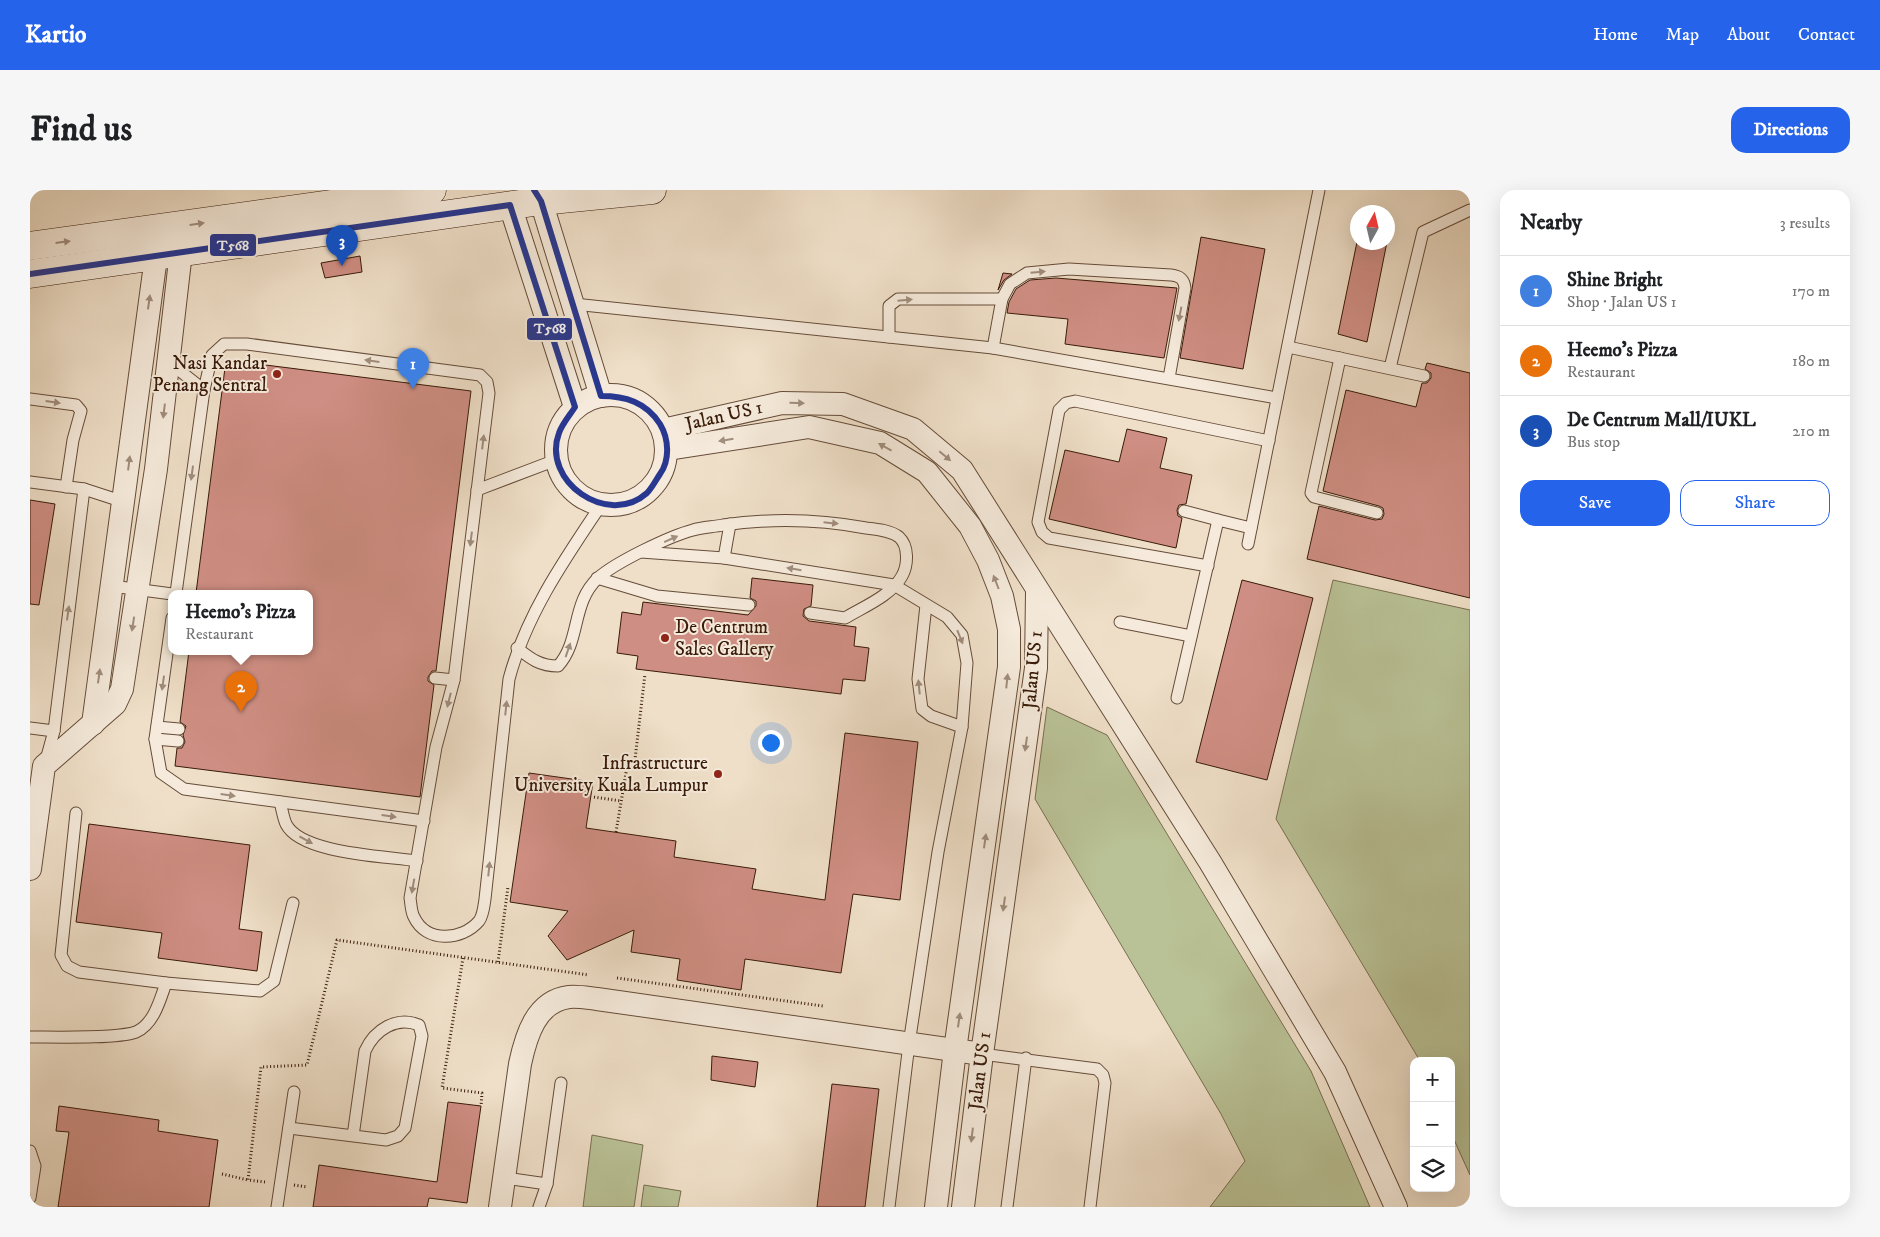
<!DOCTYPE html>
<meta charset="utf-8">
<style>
body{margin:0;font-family:"IM FELL DW Pica",serif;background:#f6f6f6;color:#202124}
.controls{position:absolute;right:15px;bottom:15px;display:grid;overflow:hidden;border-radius:10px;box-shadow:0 5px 20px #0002}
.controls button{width:45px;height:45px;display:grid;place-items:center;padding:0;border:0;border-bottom:1px solid #e0e0e0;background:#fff;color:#202124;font:25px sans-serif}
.compass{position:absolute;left:1320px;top:15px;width:45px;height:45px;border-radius:50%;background:#fff;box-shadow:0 5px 20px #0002;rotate:8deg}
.you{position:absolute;left:740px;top:552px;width:18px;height:18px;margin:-12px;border:4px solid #fff;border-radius:50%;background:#1a73e8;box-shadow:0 0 0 8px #1a73e833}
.badge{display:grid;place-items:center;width:32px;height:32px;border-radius:50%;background:#2563eb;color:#fff;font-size:16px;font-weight:700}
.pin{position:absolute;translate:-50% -41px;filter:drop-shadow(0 1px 2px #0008)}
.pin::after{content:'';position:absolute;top:26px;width:18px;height:15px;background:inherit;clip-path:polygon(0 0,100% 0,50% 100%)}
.popup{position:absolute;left:138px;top:400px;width:145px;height:65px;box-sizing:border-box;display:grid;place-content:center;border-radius:10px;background:#fff;filter:drop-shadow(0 1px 4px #0005);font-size:16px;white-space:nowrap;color:#757577}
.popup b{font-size:19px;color:#202124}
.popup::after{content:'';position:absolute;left:50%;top:100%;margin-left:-10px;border:10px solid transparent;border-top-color:#fff}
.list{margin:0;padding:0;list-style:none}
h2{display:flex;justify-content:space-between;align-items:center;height:65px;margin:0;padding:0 20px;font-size:21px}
h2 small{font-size:16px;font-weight:400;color:#757577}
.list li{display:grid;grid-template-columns:32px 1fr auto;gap:15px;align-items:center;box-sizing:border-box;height:70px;padding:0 20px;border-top:1px solid #e0e0e0}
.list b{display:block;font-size:19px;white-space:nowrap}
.list p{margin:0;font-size:16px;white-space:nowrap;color:#757577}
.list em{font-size:16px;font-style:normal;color:#757577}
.actions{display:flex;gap:10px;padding:15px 20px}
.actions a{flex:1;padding:11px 0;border:1px solid #2563eb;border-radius:15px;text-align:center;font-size:18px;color:#2563eb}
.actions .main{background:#2563eb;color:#fff}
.icon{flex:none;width:28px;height:28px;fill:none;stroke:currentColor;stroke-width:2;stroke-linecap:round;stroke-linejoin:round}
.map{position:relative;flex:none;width:1440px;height:1017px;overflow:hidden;border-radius:15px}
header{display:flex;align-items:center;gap:30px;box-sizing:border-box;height:70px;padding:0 25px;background:#2563eb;color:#fff}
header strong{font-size:24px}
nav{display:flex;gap:28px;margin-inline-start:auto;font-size:18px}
.intro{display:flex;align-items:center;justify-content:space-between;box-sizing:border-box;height:120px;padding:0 30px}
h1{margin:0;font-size:35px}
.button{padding:12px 22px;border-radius:15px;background:#2563eb;color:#fff;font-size:18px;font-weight:700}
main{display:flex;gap:30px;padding:0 30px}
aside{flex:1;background:#fff;border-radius:15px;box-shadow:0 5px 20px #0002}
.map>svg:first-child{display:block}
.green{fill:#b9c296;stroke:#796e50}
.building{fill:#cf8e83;stroke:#391b09}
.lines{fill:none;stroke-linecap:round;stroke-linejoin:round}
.service-casing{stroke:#664c39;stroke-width:13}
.minor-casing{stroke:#664c39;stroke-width:24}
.secondary-casing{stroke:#391b09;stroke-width:29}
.path{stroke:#391b09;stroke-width:3;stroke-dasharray:1 2.5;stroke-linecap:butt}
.service{stroke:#f5eadb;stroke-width:11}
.minor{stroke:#f5eadb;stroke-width:22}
.secondary{stroke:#f5eadb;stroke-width:28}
.bus-1-casing{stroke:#f5eadb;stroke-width:10}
.bus-1{stroke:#283890;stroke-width:6}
.oneway{fill:#a08d7c}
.poi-dot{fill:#8f2418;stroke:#f5eadb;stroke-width:2}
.labels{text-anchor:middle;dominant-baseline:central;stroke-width:4;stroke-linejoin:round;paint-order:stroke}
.poi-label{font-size:19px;fill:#391b09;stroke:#f5eadb;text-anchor:end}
.street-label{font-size:19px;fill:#391b09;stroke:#f5eadb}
.line-badge{stroke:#f5eadb;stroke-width:2}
.badge-label{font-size:14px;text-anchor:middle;font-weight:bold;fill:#fff}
</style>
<header>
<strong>Kartio</strong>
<nav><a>Home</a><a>Map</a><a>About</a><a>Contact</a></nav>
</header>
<div class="intro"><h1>Find us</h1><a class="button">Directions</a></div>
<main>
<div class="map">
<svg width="1440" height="1017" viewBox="0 0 1440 1017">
<rect width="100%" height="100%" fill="#efdfc8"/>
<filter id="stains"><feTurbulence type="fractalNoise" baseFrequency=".004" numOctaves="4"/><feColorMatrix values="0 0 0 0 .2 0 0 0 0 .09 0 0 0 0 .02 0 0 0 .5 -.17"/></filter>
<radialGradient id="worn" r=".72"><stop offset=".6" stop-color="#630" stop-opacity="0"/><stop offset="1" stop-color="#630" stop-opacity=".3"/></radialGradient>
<!-- green -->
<g class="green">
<polygon points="1303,390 1440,420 1440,985 1421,943 1421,871 1390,871 1246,629"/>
<polygon points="1017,517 1077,545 1281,881 1340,1017 1180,1017 1215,971 1191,924 1005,609"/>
<polygon points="562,945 613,955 604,1017 553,1017"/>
<polygon points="614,995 651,1001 648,1017 611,1017"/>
</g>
<!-- building -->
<g class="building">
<polygon points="1171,47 1235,59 1213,179 1150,168"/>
<polygon points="1327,52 1357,52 1337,152 1308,144"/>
<polygon points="330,66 332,82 295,88 291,73"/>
<polygon points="973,83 982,84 974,90 968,100"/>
<polygon points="1026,88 1147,98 1134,168 1035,154 1038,129 977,123 979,112 986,99 1000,90"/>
<polygon points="196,170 441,201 406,481 402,481 398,487 398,491 404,495 390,607 145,576 147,558 152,558 155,552 153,545 156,536 150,532 159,461 280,461 280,403 166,403"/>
<polygon points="1397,173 1440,183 1440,408 1277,369 1289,316 1345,330 1352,329 1354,324 1353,318 1349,316 1293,301 1316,200 1386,217 1392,193 1397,193 1401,188 1401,183 1395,179"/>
<polygon points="1097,239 1137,248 1130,278 1162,285 1156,314 1149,315 1147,320 1148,326 1152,328 1146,358 1019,329 1035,260 1089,272"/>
<polygon points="0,310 25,314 9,415 0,414"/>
<polygon points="722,388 783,395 781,416 774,419 773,426 779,431 826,437 824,456 839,458 835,491 813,489 811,504 606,479 608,466 587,463 592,422 611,425 613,412 718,425 726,416 726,411 720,408"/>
<polygon points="1212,390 1283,408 1237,590 1166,572"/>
<polygon points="815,543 888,552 870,710 823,704 811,783 715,769 711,800 647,790 650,769 601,762 604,740 537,770 518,746 538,721 480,712 499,583 563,592 556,638 646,651 644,667 726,679 722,699 795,710"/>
<polygon points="59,634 220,655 209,739 232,742 227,781 128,768 132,743 46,732"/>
<polygon points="682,866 728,872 725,897 681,890"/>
<polygon points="802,894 849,899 835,1017 787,1017"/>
<polygon points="418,912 451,916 437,1013 399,1008 397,1017 283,1017 289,975 407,992"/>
<polygon points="29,916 129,930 128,941 188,950 179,1017 28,1017 39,942 26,941"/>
</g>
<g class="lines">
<!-- service casing -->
<g class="service-casing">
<g id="service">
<polyline points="544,114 963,158 1247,208"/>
<polyline points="859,147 859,116 868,109 972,109"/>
<polyline points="1258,157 1394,186"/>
<path d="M963 158 972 109 980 94 997 83 1039 79 1141 85C1150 86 1154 89 1155 98L1139 188"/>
<polyline points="1310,168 1281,303 1284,307 1347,323"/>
<polyline points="140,173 174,200"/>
<polyline points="1360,178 1393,42 1440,20"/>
<polyline points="0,209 46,215 51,221 43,250 36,297"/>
<polyline points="0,292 54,299 94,312"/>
<polyline points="447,300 526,270"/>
<polyline points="1154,321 1188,330"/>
<polyline points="1218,354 1289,0"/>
<polyline points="611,362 694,368 864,395 917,427 932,445 937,473 932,537 908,662 879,854 859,1017"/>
<polyline points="694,368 700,334"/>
<polyline points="1178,376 1019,348 1012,342 1008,332 1029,220 1036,213 1045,211 1239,251"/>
<polyline points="567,388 627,406 719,415"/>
<polyline points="82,396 142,404"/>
<path d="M146 403 174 200 182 165 194 154H217L450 185 457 192 459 203 424 490 406 557 380 708C381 713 381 722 384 727 396 753 432 751 449 731 453 726 454 716 455 709L479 489C496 425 534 370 571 315"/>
<polyline points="896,415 888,489 892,519 901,526 932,537"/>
<polyline points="142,428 125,549 131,583 154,599 394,631"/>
<polyline points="1090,432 1161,446"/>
<path d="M487 458C501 469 510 476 528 476 551 451 541 413 568 388 586 372 640 346 663 340 672 337 683 337 693 335 742 328 788 329 836 338 846 339 860 340 869 347 879 356 878 375 872 386 861 406 833 417 815 428L780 423"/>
<polyline points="405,488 424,490"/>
<polyline points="1147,508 1188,330 1221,338"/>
<polyline points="127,537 149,539"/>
<polyline points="0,538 24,541"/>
<polyline points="125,549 148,551"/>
<polyline points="16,570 24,541 54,299"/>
<path d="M250 612C252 619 253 627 256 634 271 664 356 666 387 671"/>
<polyline points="46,623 31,765 37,776 49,782 136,793 230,801 244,791 263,713"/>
<path d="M0 847C24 847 86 849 106 842 124 834 130 810 136 793"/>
<polyline points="952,864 1067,879 1073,885 1075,893 1060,1017"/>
<path d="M259 938 356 950 368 946 375 938 392 846 389 835C367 826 345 839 335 861L323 946"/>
<polyline points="0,961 5,976 0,1008"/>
<polyline points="475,988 517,994 531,893"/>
<polyline points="247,1017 264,902"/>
<polyline points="509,1017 517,994"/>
<polyline points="977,1017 996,868"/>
</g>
</g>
<!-- minor casing -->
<g class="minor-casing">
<g id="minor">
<polyline points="511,11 571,206"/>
<polyline points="480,15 545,217"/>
<circle cx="581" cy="260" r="55"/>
<polyline points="633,240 752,213 813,214 883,239 932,280 1180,672 1305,882 1366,1017"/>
<polyline points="638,259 779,237 850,253 897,282 940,336 958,370 972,406 979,439 979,477 925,860 906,1017"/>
<polyline points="63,534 126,67"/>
<polyline points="0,679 14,576 85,514 92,499 126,279 151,62"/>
<path d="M470 1017 490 874C496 846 506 811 539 807 548 806 558 808 567 809L952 864"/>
<polyline points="933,1017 952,864 1006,478 1007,402"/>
</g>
</g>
<!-- secondary casing -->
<g class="secondary-casing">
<g id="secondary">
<polyline points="0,56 402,0"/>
<polyline points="0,84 511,11 622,0"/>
</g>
</g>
<!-- path -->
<g class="path">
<polyline points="564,607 591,611"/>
<polyline points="586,642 597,577 604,578 615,484"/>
<polyline points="433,768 412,898 452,903 451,916"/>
<polyline points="468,772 478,697"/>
<polyline points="587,788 793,816"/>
<polyline points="192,984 218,990"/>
<polyline points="235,992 218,990 231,877 277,875 307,750 559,785"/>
<polyline points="264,995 277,997"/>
</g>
<!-- service -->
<use href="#service" class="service"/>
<!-- minor -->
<use href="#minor" class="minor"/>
<!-- secondary -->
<use href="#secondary" class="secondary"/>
<!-- bus-1 casing -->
<g class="bus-1-casing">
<path id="bus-1" d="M0 84 480 15 545 217C540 225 532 234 529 243 511 291 578 338 617 303 622 298 626 290 630 284 640 270 639 249 630 234 616 212 595 206 571 206L511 11 504 0"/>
</g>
<!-- bus-1 -->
<use href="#bus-1" class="bus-1"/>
</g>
<!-- one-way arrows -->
<defs><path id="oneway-solid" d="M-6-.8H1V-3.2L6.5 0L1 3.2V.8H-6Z" transform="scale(1.25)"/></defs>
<g class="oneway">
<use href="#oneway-solid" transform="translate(167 34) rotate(-8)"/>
<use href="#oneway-solid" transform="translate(33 52) rotate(-7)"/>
<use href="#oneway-solid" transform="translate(1008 82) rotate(-5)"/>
<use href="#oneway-solid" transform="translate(875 110) rotate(-5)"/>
<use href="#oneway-solid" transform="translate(119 112) rotate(-82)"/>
<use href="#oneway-solid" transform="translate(1150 124) rotate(101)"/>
<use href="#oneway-solid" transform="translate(342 171) rotate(-172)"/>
<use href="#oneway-solid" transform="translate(23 212) rotate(8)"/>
<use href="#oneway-solid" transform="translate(767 213) rotate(1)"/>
<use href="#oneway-solid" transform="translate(134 221) rotate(97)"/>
<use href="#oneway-solid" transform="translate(696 250) rotate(171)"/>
<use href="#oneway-solid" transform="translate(453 252) rotate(-83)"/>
<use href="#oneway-solid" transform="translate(855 257) rotate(-151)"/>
<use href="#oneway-solid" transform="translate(915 266) rotate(40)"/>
<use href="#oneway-solid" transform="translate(99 273) rotate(-83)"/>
<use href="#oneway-solid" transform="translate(162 283) rotate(98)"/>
<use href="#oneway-solid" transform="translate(801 333) rotate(6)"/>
<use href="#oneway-solid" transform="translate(441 349) rotate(97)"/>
<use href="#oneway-solid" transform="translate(641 349) rotate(-24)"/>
<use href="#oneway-solid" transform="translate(764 379) rotate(-171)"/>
<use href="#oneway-solid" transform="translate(966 392) rotate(-111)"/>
<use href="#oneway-solid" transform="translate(38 423) rotate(-82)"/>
<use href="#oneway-solid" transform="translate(103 434) rotate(99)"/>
<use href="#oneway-solid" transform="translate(930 447) rotate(68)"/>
<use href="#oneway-solid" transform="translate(538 460) rotate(-71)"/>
<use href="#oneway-solid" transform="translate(69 486) rotate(-82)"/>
<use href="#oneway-solid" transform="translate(977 491) rotate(-84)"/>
<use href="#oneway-solid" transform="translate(133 493) rotate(98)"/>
<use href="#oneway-solid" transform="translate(889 497) rotate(-96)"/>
<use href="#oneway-solid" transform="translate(419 510) rotate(104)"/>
<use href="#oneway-solid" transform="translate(476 518) rotate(-84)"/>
<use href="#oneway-solid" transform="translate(996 554) rotate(98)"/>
<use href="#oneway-solid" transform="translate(198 605) rotate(8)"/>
<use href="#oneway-solid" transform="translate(359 626) rotate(8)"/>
<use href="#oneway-solid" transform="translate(276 650) rotate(29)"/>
<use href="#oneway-solid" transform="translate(955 651) rotate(-82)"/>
<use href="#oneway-solid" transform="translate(459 679) rotate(-84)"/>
<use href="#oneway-solid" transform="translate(383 696) rotate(100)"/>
<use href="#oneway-solid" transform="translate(974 714) rotate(98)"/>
<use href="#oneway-solid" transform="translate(929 830) rotate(-82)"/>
<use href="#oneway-solid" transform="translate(942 945) rotate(97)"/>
</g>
<!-- markers -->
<g class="poi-dot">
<circle cx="247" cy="184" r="5"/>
<circle cx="635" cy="448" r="5"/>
<circle cx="688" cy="584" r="5"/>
</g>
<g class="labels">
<!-- poi labels -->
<g class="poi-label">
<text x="237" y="173">Nasi Kandar<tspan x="237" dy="22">Penang Sentral</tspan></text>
<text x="645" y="437" text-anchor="start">De Centrum<tspan x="645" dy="22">Sales Gallery</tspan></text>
<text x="678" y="573">Infrastructure<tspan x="678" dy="22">University Kuala Lumpur</tspan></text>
</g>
<!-- street labels -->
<g class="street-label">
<text transform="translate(694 226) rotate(-13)">Jalan US 1</text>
<text transform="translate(1003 480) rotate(-85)">Jalan US 1</text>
<text transform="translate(950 881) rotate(-83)">Jalan US 1</text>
</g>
</g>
<g class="line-badge">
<rect x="179" y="43" width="48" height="24" rx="5" fill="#283890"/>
<rect x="496" y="127" width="47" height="24" rx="5" fill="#283890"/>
</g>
<g class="badge-label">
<text x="203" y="60">T568</text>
<text x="520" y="143">T568</text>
</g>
<rect width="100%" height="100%" filter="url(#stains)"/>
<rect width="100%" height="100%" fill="url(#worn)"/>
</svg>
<div class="controls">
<button>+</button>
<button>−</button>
<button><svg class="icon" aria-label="layers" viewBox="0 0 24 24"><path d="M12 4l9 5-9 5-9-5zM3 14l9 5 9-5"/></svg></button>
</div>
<svg class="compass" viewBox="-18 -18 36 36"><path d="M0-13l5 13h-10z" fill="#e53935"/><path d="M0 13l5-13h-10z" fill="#757577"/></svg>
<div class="you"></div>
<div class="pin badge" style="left:383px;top:199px;background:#3f7fe0">1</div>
<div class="pin badge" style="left:211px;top:522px;background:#e8710a">2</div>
<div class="popup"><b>Heemo's Pizza</b>Restaurant</div>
<div class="pin badge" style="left:312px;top:76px;background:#1a4fb4">3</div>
</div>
<aside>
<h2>Nearby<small>3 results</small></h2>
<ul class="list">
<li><span class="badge" style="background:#3f7fe0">1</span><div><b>Shine Bright</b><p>Shop · Jalan US 1</p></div><em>170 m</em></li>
<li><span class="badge" style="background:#e8710a">2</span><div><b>Heemo's Pizza</b><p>Restaurant</p></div><em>180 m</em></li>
<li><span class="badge" style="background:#1a4fb4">3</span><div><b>De Centrum Mall/IUKL</b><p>Bus stop</p></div><em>210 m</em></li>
</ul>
<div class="actions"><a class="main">Save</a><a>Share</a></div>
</aside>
</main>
